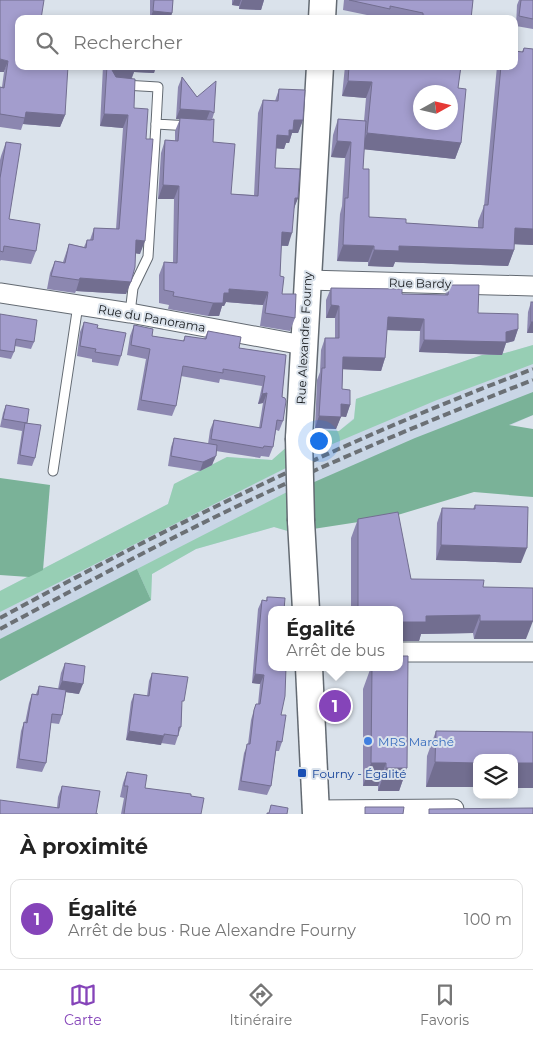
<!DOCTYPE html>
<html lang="fr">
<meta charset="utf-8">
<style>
body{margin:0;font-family:Montserrat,sans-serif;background:#f6f6f6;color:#222}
.controls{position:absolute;right:15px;bottom:15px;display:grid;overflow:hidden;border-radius:10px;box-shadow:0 2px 8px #0003}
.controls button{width:45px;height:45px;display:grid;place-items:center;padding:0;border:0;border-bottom:1px solid #e0e0e0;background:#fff;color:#222;font:25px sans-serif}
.compass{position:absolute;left:413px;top:85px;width:45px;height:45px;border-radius:50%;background:#fff;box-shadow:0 2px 8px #0003;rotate:82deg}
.you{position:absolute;left:318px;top:440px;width:18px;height:18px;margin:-12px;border:4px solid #fff;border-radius:50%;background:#1a73e8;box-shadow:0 0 0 8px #1a73e833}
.badge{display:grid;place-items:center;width:32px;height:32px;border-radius:50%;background:#8544b9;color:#fff;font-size:16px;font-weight:700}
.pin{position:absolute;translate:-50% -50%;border:2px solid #fff;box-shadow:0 1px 5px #0006}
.popup{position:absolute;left:268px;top:606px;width:135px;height:65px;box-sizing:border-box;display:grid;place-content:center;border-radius:10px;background:#fff;filter:drop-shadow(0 1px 4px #0005);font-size:16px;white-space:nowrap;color:#767676}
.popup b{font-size:19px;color:#222}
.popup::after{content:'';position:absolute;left:50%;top:100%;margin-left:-10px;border:10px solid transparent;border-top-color:#fff}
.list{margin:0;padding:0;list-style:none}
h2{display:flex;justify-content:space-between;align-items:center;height:65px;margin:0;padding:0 20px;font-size:21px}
h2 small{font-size:16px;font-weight:400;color:#767676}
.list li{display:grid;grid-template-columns:32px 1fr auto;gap:15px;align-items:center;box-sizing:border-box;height:80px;margin:0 10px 10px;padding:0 10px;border:1px solid #e0e0e0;border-radius:10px}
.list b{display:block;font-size:19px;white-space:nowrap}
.list p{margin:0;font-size:16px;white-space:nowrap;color:#767676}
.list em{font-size:16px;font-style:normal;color:#767676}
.icon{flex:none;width:28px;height:28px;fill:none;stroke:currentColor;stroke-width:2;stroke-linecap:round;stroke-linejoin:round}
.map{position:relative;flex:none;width:533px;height:814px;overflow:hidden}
.search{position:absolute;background:#fff;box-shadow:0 2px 8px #0003;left:15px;right:15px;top:15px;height:55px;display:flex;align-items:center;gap:12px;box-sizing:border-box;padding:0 18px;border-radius:10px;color:#767676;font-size:19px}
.sheet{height:155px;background:#fff}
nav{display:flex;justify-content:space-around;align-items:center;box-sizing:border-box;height:70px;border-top:1px solid #e0e0e0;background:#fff;font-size:14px;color:#767676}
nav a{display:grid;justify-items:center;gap:2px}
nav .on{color:#8544b9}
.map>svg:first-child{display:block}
.built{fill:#c9d6e6}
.green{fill:#97ceb4}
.forest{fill:#7ab298}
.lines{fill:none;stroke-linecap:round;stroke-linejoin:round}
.lane-casing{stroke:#636a72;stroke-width:11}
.street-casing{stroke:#636a72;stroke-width:21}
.secondary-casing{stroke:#636a72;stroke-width:29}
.lane{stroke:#fff;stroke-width:9}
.street{stroke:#fff;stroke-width:19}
.secondary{stroke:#fff;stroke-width:26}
.rail{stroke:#6b7075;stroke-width:4;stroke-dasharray:8 4;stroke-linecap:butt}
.secondary-bridge-casing{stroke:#636a72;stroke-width:29;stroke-linecap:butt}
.secondary-bridge{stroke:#fff;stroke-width:26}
.wall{fill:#8c87b0}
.shaded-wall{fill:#726e90}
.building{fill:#a39dcd;stroke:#726e90;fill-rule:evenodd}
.shop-dot{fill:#3f7fe0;stroke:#dae2eb;stroke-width:2}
.transit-dot{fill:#1a4fb4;stroke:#dae2eb;stroke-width:2}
.labels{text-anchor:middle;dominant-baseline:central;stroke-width:4;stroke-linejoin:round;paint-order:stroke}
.street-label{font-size:12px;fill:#16191c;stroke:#dae2eb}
.shop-label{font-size:12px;fill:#366cbe;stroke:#dae2eb;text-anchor:start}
.transit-label{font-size:12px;fill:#164399;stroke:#dae2eb;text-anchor:start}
</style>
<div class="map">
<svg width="533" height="814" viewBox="0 0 533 814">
<rect width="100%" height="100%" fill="#dae2eb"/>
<!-- built -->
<polygon class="built" points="533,345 533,415 378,486 291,532 274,527 196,549 152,574 151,600 0,681 0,591 168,504 174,484 227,457 272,460 289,445 316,430 339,431 354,418 356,399 482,355 505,353"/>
<!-- green -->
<g class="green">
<polygon points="533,345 533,364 437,400 323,448 320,445 312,447 316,430 339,431 354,419 356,399 482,355 505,353"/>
<polygon points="289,445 290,466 0,612 0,591 168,504 174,484 227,457 272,460"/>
<polygon points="291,490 291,532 274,527 196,549 152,574 151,600 137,569"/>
</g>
<!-- forest -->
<g class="forest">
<polygon points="533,392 533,415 509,425 533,429 533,497 474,492 391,517 313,529 312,483 415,438"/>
<polygon points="0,478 50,485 43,570 29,577 0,575"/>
<polygon points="137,569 151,600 0,681 0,639"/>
</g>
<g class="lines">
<!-- lane casing -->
<g class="lane-casing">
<g id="lane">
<polyline points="124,85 158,87 156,124 190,126"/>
<polyline points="130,313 133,288 148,257 156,124"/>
<polyline points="53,471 78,305"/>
</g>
</g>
<!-- street casing -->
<g class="street-casing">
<g id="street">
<polyline points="307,280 533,286"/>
<polyline points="0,293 130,313 303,345"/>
<polyline points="399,652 533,652"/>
<polyline points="315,810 454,809"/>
</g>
</g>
<!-- secondary casing -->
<g class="secondary-casing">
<g id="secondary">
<polyline points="322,19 323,0"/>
<polyline points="299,438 320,66"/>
<polyline points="301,521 306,610"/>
<polyline points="309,667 316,814"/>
</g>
</g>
<!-- lane -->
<use href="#lane" class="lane"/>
<!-- street -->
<use href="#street" class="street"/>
<!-- secondary -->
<use href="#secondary" class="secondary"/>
<!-- rail -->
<g class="rail">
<path d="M0 618C173 524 349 438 533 369"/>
<path d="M0 629C90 581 180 532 272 490 358 450 445 414 533 380"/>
</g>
<!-- secondary-bridge casing -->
<g class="secondary-bridge-casing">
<polyline id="secondary-bridge" points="299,438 301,521"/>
</g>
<!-- secondary-bridge -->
<use href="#secondary-bridge" class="secondary-bridge"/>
</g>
<!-- wall -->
<g class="wall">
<polygon points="150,0 173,0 172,13 170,19 150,19"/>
<polygon points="232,0 264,0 261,10 239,9 239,6 232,5"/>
<polygon points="344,0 473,0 471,19 400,19 387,16 386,19 343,10"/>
<polygon points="519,0 533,0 533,29 516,26 517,5"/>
<polygon points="19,19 65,115 60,127 23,124 21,130 0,127 0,87 2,87 4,72"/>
<polygon points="524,48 533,49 533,245 514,244 514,250 508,266 395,262 393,267 368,266 368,262 337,261 340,214 342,206 345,158 331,157 333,135 338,119 364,121 366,98 342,96 345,66 461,66 458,88 461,143 455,159 364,149 363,169 369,217 406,223 478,228 478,221 484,206 497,66 514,66"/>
<polygon points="103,66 156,66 154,73 134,72 132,78 134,108 146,139 140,254 136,253 126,294 76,291 75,293 47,289 50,273 55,261 63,262 69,244 84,247 87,240 90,240 94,228 116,229 123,128 100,126"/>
<polygon points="182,77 197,97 214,113 212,120 213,142 231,194 254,195 258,113 263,100 275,101 279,89 303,120 298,133 292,133 289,143 286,143 284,149 276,148 275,168 298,198 294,208 288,246 281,246 280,276 282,294 295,318 290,331 260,326 263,305 226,302 224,306 222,306 219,316 208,316 168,309 169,305 159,303 159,275 164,262 173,262 174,199 158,199 161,153 165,140 175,141 175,131 180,119 176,119 178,87"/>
<polygon points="6,142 9,219 36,251 31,264 1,260 0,261 0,160 1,156"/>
<polygon points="449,285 478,313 518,329 514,341 506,343 502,355 419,352 420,331 387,330 385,358 381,371 343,369 342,389 350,405 346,417 341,416 336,429 315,428 317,380 320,372 321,350 325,338 335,338 335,318 326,318 326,300 331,288 402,294 445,295"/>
<polygon points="531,302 533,302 533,333 527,333 528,312"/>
<polygon points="0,314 34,342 31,349 15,346 14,352 11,359 0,357"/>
<polygon points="84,322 97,328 121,356 118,366 92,362 92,359 77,356 80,332"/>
<polygon points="134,325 152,336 183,341 185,336 204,339 208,331 239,348 286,355 282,397 283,421 279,431 276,430 273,447 269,457 261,456 260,458 216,451 212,465 200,471 168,466 171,447 174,438 208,444 210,430 214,420 259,428 263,403 258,404 262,386 220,379 219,383 181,376 176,406 172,416 137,410 146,359 127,355 130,336"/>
<polygon points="6,405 27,423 35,458 32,466 17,464 22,431 0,427 3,413"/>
<polygon points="475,505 521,563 436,560 437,523 442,508 473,509"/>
<polygon points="358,519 411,579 483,587 526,639 474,639 473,633 421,634 419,641 399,610 351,610 351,538"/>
<polygon points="267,597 271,610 281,715 282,742 279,751 276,751 271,786 267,795 238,790 244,753 248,744 251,720 253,713 256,704 258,704 260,684 252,683 258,609 262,600 266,601"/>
<polygon points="65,663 79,694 66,692 62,715 59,724 51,723 46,763 42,772 16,768 21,731 24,722 25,723 29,703 32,694 36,694 39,686 58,689 61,673"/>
<polygon points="371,667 399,667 407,768 399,791 378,791 378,786 363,786 363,689"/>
<polygon points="152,673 182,707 181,727 175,745 161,743 161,745 126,740 131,702 134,694 147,696 149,681"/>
<polygon points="436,731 533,732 426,787 427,756"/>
<polygon points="127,772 145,788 191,796 201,814 121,814 124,798 120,797 123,783"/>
<polygon points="62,786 96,814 57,808 58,797"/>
</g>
<!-- shaded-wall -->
<g class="shaded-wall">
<polygon points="234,0 241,0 239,6 232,5"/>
<polygon points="242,0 264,0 261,10 239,9"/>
<polygon points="153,11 172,13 170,19 150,19"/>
<polygon points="0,59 8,61 4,72 0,72"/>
<polygon points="115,66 156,66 154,73 134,72 131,79 111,79 112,70"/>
<polygon points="260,66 278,66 277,69 259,68"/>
<polygon points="278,66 303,66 302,68"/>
<polygon points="348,81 372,82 366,98 342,96"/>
<polygon points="180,109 210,111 206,121 176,119"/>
<polygon points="26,112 65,115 60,127 23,124"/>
<polygon points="104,114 128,115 123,128 100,126"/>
<polygon points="294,120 303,120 298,133 292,133 289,143 286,143 284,149 272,148 277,135 289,130"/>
<polygon points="367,133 461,143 455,159 361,149"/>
<polygon points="337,141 351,142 345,158 331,157"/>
<polygon points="163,185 179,186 174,199 158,199"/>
<polygon points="295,198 298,198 293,211"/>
<polygon points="515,228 533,229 533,245 509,244"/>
<polygon points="282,232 292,233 288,246 277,245"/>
<polygon points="136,240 145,241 140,254 132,253"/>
<polygon points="343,245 374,246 368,262 337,261"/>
<polygon points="399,246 514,250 508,266 395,262 393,267 368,266 374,250"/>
<polygon points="80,278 131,282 126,294 76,291"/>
<polygon points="229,289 268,292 263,305 226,302 224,306 222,306 219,316 208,316 213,303"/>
<polygon points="331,305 339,306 335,318 326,318"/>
<polygon points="388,317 424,319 420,331 383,330"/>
<polygon points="531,322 533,322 533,333 527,333"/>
<polygon points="518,329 514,341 506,343 502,355 419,352 424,340 506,332"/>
<polygon points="343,357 385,358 381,371 338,369"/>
<polygon points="267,393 263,403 258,404 262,394"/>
<polygon points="341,404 350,405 346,417 337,416"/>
<polygon points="319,416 341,417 336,429 315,428"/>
<polygon points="216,456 212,465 200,471 203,462"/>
<polygon points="441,545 527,548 521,563 436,560"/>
<polygon points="480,615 473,633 421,634 419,641 399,641 399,622 426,616"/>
<polygon points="480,621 533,621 526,639 474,639"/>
<polygon points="255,674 264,675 260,684 252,683"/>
<polygon points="62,681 83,684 79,694 58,691"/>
<polygon points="129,731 164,736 161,745 126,740"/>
<polygon points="435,762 477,763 477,787 426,787"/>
<polygon points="371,763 386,763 378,786 363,786"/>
<rect x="514" y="763" width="19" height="25"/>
<polygon points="386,768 407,768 399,791 378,791"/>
</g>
<!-- building -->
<g class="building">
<polygon points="0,0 44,0 41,19 19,19 19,66 68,66 65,115 26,112 25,118 0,114 0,87 4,88 8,61 0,59"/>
<polygon points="154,0 173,0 172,13 153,11"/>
<polygon points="349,0 473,0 471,19 439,19 423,15 423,13 390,6 390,9"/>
<polygon points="521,0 533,0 533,19 519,16"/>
<polygon points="524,48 533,49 533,229 515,228 514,250 399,246 399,251 374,250 374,246 343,245 345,198 348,198 351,142 337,141 338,119 366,121 363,169 369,169 369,217 406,219 406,223 483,228 484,205 488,205 501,66 514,66 514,51 523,52"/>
<polygon points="107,66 115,66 112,70 116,77 135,79 134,108 148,109 146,139 153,139 145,241 136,240 135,267 131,282 80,278 79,280 51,276 55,261 65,263 69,244 86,248 87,240 93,240 94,228 119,229 128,115 104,114"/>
<path d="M349 66H461L458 88 466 89 461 143 367 133 372 82 348 81ZM420 92H450V122H420Z"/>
<polygon points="182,77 197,97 216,81 214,113 210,111 180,109"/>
<polygon points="279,89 305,90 303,120 294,120 293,130 289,130 289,136 277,135 275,168 300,169 298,198 295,198 292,233 282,232 280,276 284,277 282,294 296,294 295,318 265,313 268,292 229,289 229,293 224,293 223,303 213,303 173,296 174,292 164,290 164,262 177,263 179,186 163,185 165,140 178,141 180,118 210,120 214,119 213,142 235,144 231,194 258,196 263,100 278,101"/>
<polygon points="6,142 21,144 9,219 40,224 36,251 4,246 3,252 0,251 0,178"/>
<polygon points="449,285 479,285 478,313 518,314 518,329 506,332 506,342 424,340 424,319 388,317 385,358 343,357 342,389 350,390 350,405 341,404 341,417 319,416 322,368 325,368 325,338 339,338 339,306 331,305 331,288 402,289 402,294 448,295"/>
<rect x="531" y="302" width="2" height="20"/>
<polygon points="0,314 37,320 34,342 16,339 14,352 0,350"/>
<polygon points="84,322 98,325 97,328 126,333 121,356 95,352 96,349 80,346"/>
<polygon points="134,325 153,329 152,336 184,341 185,336 206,339 208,331 241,337 239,348 286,355 282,397 285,398 286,401 283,421 277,420 273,447 264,446 263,448 211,439 214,420 261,428 267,393 262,394 265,376 223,369 223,373 183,366 176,406 141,400 150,349 131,345"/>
<polygon points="6,405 29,409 27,423 3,419"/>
<polygon points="25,423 41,425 35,458 20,455"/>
<polygon points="174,438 217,445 216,456 203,462 171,456"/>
<polygon points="475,505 528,507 527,548 441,545 442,508 475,509"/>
<polygon points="398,512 411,579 484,580 483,587 533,588 533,621 480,621 480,615 426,616 426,622 399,622 399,610 358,610 358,519"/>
<polygon points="267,597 270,597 285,598 284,610 271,610 271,667 286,667 285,696 281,715 286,715 282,742 277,741 271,786 241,781 247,744 250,744 254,710 256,704 260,704 264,675 255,674 262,600 267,601"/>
<polygon points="399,656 408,656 407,768 386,768 386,763 371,763 372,667 399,667"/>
<polygon points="65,663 85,666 83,684 62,681"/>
<polygon points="152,673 188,677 184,701 182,701 181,727 179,727 178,736 164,734 164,736 129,731 134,694 149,696"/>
<polygon points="39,686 66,690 62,715 52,714 46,763 19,759 24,722 27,723 32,694 38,695"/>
<polygon points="436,731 533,732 533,763 514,763 514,758 477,758 477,763 435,762"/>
<polygon points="127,772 147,775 145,788 191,794 191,796 204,798 201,814 124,814 128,786 124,786"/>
<polygon points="62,786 100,791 96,814 98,814 0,814 0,800 59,808"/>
<polygon points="271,805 288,808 287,814 267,814 267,813 269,813"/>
<polygon points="365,807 404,807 403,814 365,814"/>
<polygon points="533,808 533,814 429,814 429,809"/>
</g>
<!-- markers -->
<circle class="shop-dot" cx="368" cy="741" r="5"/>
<rect class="transit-dot" x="297" y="768" width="10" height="10" rx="2.5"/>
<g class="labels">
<!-- street labels -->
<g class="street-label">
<text transform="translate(420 283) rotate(1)">Rue Bardy</text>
<text transform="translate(152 318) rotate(10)">Rue du Panorama</text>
<text transform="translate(304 338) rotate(-87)">Rue Alexandre Fourny</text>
</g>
<!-- shop labels -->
<g class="shop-label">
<text x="378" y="741">MRS Marché</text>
</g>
<!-- transit labels -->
<g class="transit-label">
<text x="312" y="773">Fourny - Égalité</text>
</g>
</g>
</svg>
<div class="controls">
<button><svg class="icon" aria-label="layers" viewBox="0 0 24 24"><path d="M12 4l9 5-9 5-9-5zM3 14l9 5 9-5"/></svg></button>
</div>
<svg class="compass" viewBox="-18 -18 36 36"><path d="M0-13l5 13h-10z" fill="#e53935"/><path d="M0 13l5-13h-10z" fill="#767676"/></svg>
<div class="you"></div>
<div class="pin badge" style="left:335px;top:706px">1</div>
<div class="popup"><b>Égalité</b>Arrêt de bus</div>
<div class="search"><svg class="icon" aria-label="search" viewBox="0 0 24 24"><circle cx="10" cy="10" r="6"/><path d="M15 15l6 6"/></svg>Rechercher</div>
</div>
<section class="sheet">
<h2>À proximité<small></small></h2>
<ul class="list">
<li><span class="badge">1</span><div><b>Égalité</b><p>Arrêt de bus · Rue Alexandre Fourny</p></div><em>100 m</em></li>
</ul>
</section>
<nav>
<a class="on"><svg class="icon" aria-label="map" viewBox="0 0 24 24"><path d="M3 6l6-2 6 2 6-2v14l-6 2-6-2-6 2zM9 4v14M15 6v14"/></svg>Carte</a>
<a><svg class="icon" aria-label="directions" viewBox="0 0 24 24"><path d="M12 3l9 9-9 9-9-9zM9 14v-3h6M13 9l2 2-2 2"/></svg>Itinéraire</a>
<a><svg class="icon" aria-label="saved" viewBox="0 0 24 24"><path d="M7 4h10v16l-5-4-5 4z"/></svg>Favoris</a>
</nav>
